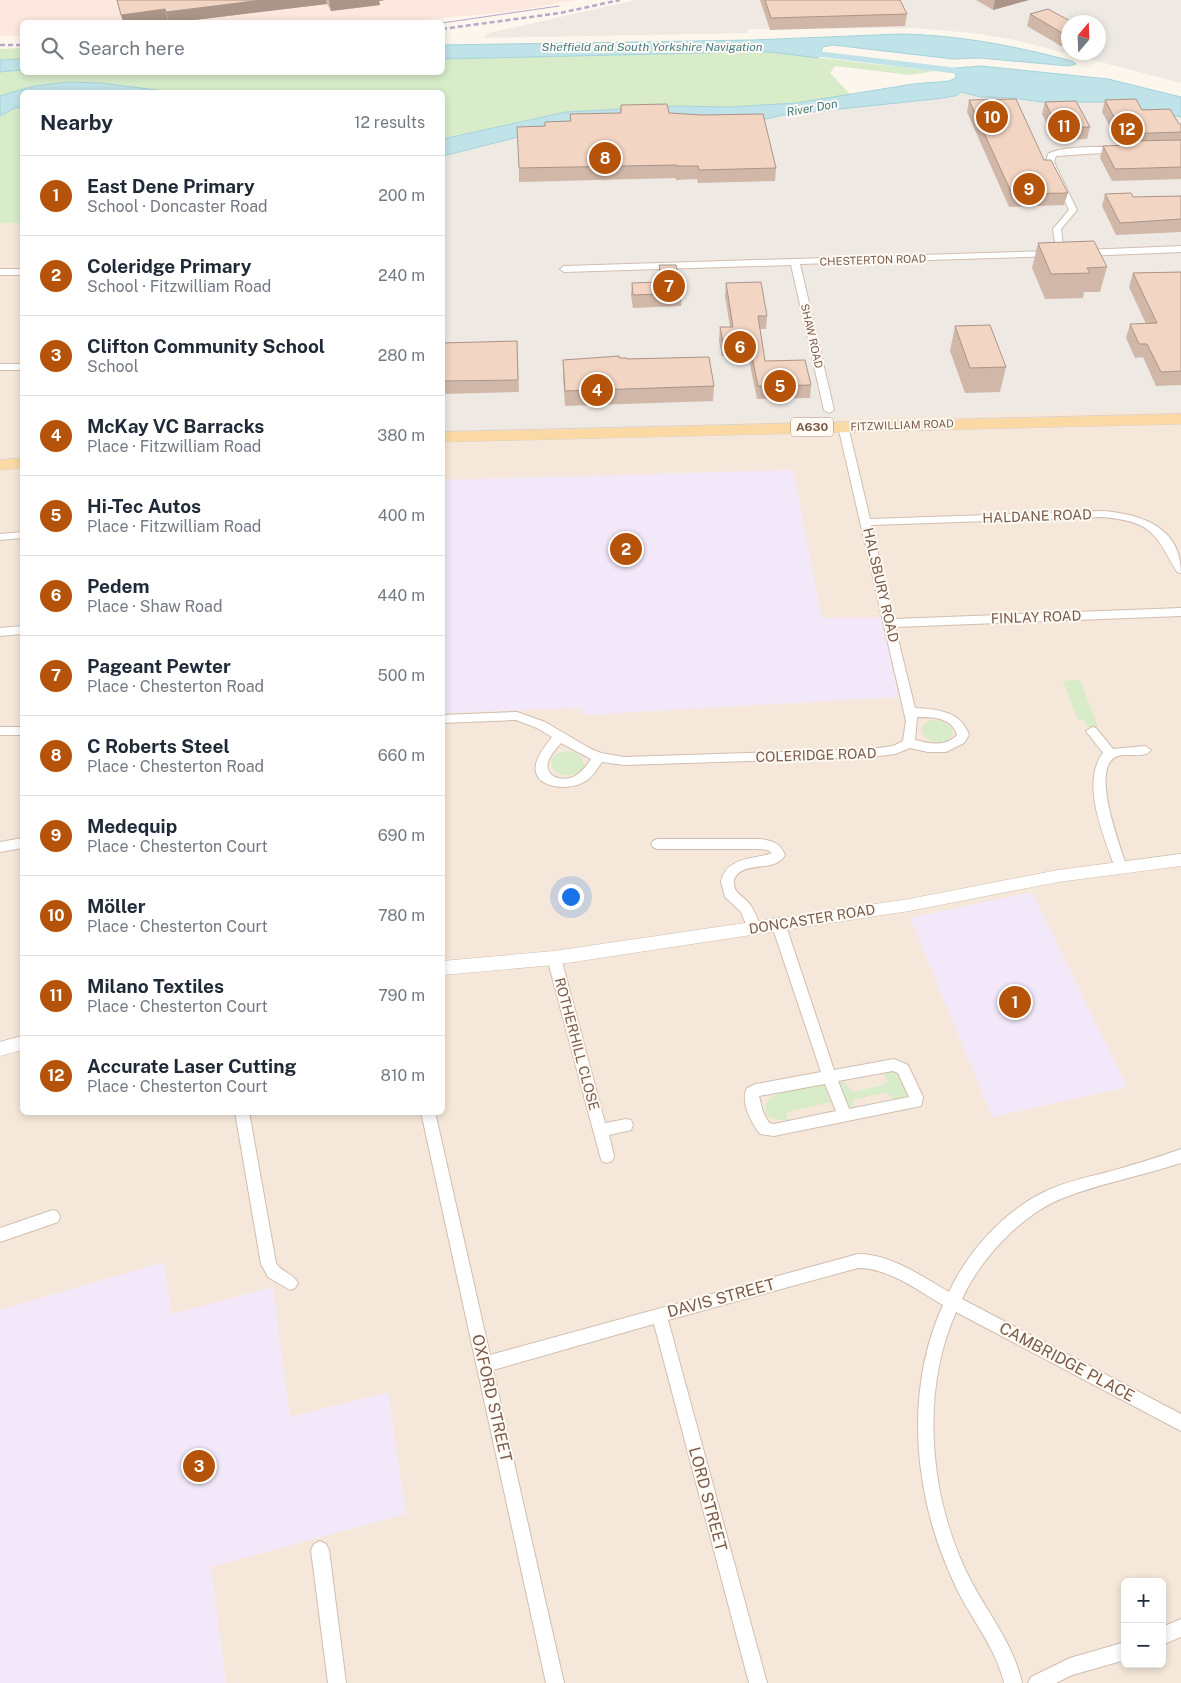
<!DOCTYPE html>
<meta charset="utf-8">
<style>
body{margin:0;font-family:"Public Sans",sans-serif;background:#f2f2f3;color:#1f2937}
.controls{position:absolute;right:15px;bottom:15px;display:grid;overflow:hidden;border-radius:8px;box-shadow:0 2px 8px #0003}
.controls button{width:45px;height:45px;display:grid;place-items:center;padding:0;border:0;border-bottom:1px solid #e0e1e3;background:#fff;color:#1f2937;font:25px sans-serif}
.compass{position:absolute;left:1061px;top:15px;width:45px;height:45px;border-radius:50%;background:#fff;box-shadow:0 2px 8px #0003;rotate:19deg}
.you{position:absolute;left:570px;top:896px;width:18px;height:18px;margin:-12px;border:4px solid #fff;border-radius:50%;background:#1a73e8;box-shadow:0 0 0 8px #1a73e833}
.badge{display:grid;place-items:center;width:32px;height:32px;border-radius:50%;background:#b45309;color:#fff;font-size:16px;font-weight:700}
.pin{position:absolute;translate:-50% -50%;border:2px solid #fff;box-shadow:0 1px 5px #0006}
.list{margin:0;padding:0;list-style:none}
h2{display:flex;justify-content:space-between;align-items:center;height:65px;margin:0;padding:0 20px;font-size:21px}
h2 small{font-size:16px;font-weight:400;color:#747a83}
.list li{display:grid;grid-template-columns:32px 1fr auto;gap:15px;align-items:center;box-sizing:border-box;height:80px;padding:0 20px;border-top:1px solid #e0e1e3}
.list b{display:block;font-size:19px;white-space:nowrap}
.list p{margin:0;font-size:16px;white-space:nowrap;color:#747a83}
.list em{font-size:16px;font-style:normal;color:#747a83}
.icon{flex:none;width:28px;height:28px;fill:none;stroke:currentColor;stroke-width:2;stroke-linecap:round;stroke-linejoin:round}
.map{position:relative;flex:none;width:1181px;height:1683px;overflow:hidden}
.search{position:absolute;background:#fff;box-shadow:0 2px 8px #0003;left:20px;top:20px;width:425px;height:55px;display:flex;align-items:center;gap:12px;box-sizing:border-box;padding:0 18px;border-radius:8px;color:#747a83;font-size:19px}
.panel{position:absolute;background:#fff;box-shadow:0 2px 8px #0003;left:20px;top:90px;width:425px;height:1025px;border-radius:8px}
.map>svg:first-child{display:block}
.residential{fill:#f5e8da;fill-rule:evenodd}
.commercial{fill:#fde8e0}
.industrial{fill:#efe9e4;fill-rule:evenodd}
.education{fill:#f3e8fa}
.green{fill:#d8ecc9}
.water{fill:#bfe3e8;stroke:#a5d3da}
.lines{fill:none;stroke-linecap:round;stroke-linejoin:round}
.canal{fill:#bfe3e8;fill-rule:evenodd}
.minor-casing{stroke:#d1beb0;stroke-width:2}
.tertiary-casing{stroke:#d1beb0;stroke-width:1}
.primary-casing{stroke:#dad1cd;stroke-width:1}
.minor{fill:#fff;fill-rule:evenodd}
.tertiary{fill:#fff;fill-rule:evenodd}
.primary{fill:#fbd9a5;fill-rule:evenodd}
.tram{stroke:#b9a8c9;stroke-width:1}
.rail{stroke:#b9a8c9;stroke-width:2.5;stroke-dasharray:5 3;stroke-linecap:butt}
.wall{fill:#d1b7a8}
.shaded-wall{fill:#aa9588}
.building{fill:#f3d5c3;stroke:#aa9588}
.labels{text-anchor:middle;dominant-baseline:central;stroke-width:4;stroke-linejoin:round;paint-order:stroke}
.far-street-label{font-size:11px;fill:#7a5c4d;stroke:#fffaf3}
.far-water-label{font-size:12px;font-style:italic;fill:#437c86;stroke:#fffaf3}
.shield{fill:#fffaf3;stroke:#a28b7f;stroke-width:1}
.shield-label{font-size:12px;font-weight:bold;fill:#7a5c4d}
.street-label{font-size:14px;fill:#7a5c4d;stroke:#fffaf3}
.near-street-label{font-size:16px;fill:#7a5c4d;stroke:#fffaf3}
</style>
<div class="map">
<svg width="1181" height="1683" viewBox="0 0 1181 1683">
<rect width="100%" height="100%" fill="#fdf6ec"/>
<!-- residential -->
<path class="residential" d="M0 223H22V1112H442L443 435 837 418 1181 410V1683H0ZM1125 1582H1162V1664H1125Z"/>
<!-- commercial -->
<polygon class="commercial" points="0,0 575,0 510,12 397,22 22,22 22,36 0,36"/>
<!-- industrial -->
<g class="industrial">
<path d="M636 0H1181V83L1015 40 973 33 912 28 748 29V33L483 38 489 33ZM1068 22H1098V52H1068Z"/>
<polygon points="960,92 1041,102 1108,102 1181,117 1181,410 837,418 443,435 442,156 522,136 766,119 783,115 935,99 959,94"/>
</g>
<!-- education -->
<g class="education">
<polygon points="793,470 822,618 881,618 899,697 583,715 581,708 443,713 443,480"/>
<polygon points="1032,892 1127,1087 992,1117 910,918"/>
<polygon points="164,1262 172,1314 273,1287 290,1417 388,1392 406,1514 211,1567 226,1683 0,1683 0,1310"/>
</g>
<!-- green -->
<g class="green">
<polygon points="22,48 22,59 0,60 0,49"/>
<polygon points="746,52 770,52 935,71 910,75 835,66 830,73 851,95 796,103 728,107 674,106 566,112 443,138 442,92 172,92 101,83 68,82 34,86 0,96 0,72 22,70 22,72 442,72 443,59"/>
<polygon points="22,107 22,223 0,223 0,116 15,108"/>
<polygon points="1080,680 1098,727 1088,727 1084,720 1078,720 1063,681"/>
<path d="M931 720C941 720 950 722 953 733L949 740C932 749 908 729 931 720Z"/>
<path d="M568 751 574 752 582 757 584 766 579 773C553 784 538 754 568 751Z"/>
<path d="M892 1071 902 1076 908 1093 904 1099 895 1102 887 1092 852 1100 856 1109C844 1110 842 1092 838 1083L842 1080 853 1092 883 1085 888 1081 883 1073Z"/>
<path d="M823 1083 831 1102 787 1112V1120C779 1120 769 1120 766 1112 758 1091 810 1086 823 1083Z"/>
</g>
<!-- water -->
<g class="water">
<path d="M900 34C959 35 1015 46 1072 61L1076 64 1069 66 979 58 953 59 833 45 823 47 818 58 770 52H746L443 59V45L753 40Z"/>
<polygon points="22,59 22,70 0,72 0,60"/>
<polygon points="981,66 1108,79 1181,97 1181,117 1108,102 1041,102 1013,98 981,97 961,92 955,96 935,99 783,115 766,119 522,136 443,156 442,139 566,112 674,106 728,107 796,103 913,84 949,81 956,78 955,68"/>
<polygon points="68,82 101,83 172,92 22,92 22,107 15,108 0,116 0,96 34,86"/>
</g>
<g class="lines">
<!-- canal -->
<polygon class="canal" points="801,49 974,70 978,73 974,76 798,54 798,50"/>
<!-- minor casing -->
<g class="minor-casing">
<g id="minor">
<path d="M1120 148 1121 150 1117 152 1056 156 1054 162 1077 210 1061 229 1064 254 1057 256 1053 229 1069 210 1046 162 1048 154C1059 146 1106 146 1120 148Z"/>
<polygon points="1181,246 1181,252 1084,256 1080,253 1084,250"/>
<polygon points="1051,251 1054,252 1054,256 800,264 834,410 829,413 824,410 791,265 564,272 560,269 564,266"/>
<rect x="0" y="269" width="22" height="6"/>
<rect x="0" y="364" width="22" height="6"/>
<path d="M843 423 848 426 870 519 1103 511C1141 514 1181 527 1181 573L1177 572C1154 532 1152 522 1103 517L871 525 894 619 1181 608V616L895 627 915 708C937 709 961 711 969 735L964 743 946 752H928L910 748 895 754 871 757 624 765 602 762C597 769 592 778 584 782 569 791 531 789 536 764 538 754 546 745 552 737L537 728 516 720 442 723V715L517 712 545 722 591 749 601 753 624 757 871 749 893 746 903 741 906 721 838 426ZM917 717C932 717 952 717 957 735 946 747 930 744 915 740ZM561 743 591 759C587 765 582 772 575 776 564 782 544 778 548 762 550 755 557 748 561 743Z"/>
<polygon points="22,532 22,538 0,540 0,534"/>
<polygon points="22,626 22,634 0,636 0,628"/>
<rect x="0" y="727" width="22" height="8"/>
<path d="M1092 727 1096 728 1113 749 1145 746 1151 750C1145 759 1128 753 1118 756 1088 766 1121 847 1127 868L1125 872H1117L1115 868C1104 836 1080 783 1103 753L1086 731Z"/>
<polygon points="22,838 22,848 0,852 0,842"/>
<path d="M657 839H760C773 841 780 843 785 855 775 874 742 859 734 880 732 894 745 896 751 906 755 912 758 920 761 928L759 932 754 933 749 932 741 912 725 897 721 882C726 858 749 860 769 854L772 853 768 850 760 849H657L653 847 651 844 653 841Z"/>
<path d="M778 918 783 919 785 923 834 1070 894 1059 908 1065 923 1097 921 1106 774 1136 760 1134C751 1122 740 1102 747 1088L756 1084 821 1072 771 923 773 919ZM893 1071 898 1073 909 1097 849 1109 838 1081ZM825 1084 836 1111 774 1124 769 1123 763 1112 759 1096Z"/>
<polygon points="554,953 559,954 561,958 605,1123 626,1119 631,1120 633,1125 631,1130 609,1135 614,1156 612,1161 607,1163 602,1161 600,1156 547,958 549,954"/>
<path d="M235 1112H249L276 1263C281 1272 293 1273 298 1283L295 1288 290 1290 268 1277 261 1264Z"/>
<path d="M421 1112H435L490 1355 858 1254C891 1254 921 1276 949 1292 968 1251 1004 1211 1046 1191 1065 1182 1087 1177 1108 1172 1132 1165 1157 1158 1181 1149V1163C1142 1176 1101 1183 1063 1198 1022 1214 980 1259 962 1299L1181 1414V1431L956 1312C919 1395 930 1502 971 1581 989 1615 1014 1645 1022 1683H1004C996 1647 970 1618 955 1585 914 1499 903 1393 943 1305 917 1290 889 1268 858 1268L668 1320 767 1683H749L654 1324 493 1370 564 1683H546Z"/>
<polygon points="53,1210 58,1212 60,1217 58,1222 0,1242 0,1228"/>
<polygon points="320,1541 326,1544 329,1550 346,1683 328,1683 311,1550 314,1544"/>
<polygon points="1181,1619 1181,1637 1162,1645 1162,1627"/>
<polygon points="1125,1642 1125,1660 1072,1675 1056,1683 1028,1683 1031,1677 1070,1658"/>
</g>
</g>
<!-- tertiary casing -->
<g class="tertiary-casing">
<g id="tertiary">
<polygon points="1181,854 1181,866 1058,882 909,911 554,965 442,975 442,961 554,951 909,899 1058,870"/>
<polygon points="22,1036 22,1050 0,1056 0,1042"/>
</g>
</g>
<!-- primary casing -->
<g class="primary-casing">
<g id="primary">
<polygon points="1181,414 1181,424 442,442 442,432"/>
<polygon points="22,458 22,468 0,470 0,460"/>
</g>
</g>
<!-- minor -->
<use href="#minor" class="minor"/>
<!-- tertiary -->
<use href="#tertiary" class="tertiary"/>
<!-- primary -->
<use href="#primary" class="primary"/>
<!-- tram -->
<polyline class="tram" points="442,23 559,6"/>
<!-- rail -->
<g class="rail">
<polyline points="442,29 560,13 620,0"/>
<polyline points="0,45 22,45"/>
</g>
</g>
<!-- wall -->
<g class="wall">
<polygon points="117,0 385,0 379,1 380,5 331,11 327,4 178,22 168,22 168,21 155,22 123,22"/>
<polygon points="760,0 900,0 907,14 905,26 770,30"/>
<polygon points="976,0 1029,0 993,10"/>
<polygon points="1030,14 1072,22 1061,46 1027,26"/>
<polygon points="969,100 1044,160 1068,193 1064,205 1009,207 967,112"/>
<polygon points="1105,100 1142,110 1179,124 1181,124 1181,179 1112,181 1100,158 1103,146 1120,145 1102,112"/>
<polygon points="1045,102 1090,127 1087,139 1055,140 1042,114"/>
<polygon points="621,105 669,113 776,168 775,181 698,183 697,179 676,180 675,178 519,182 519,168 545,126 571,121 570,114 620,113"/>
<polygon points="1105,194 1133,197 1181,196 1181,232 1116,235 1102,206"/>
<polygon points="1038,243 1107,267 1100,292 1084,292 1083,298 1045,299 1032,268"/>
<polygon points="659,265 682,293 681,306 633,308 631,295 632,283 660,282 659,278"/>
<polygon points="1181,272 1181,385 1156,386 1143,357 1135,358 1126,338 1130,324 1146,324 1129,287 1133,273"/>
<polygon points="726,283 767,316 766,329 760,329 765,361 811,385 810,398 757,399 748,355 722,356 719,340 720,327 730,327 725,296"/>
<polygon points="955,326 1006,367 1000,392 965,393 950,351"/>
<polygon points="517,341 519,392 442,394 442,343"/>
<polygon points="619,358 627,359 714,386 713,401 565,406 563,375 563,360"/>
</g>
<!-- shaded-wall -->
<g class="shaded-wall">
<polygon points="262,0 326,0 327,4 178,22 169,22 166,12"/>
<polygon points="329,0 385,0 379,1 380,5 331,11"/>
<polygon points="995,0 1029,0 993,10"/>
<polygon points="165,9 168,21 155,22 123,22 121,15"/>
<polygon points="1068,33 1068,43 1061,46 1064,34"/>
</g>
<!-- building -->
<g class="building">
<polygon points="117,0 262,0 166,12 165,9 121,15"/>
<polygon points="765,0 900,0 907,14 771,18"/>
<polygon points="1048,9 1072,22 1068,22 1068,33 1064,34 1030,14"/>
<polygon points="1016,99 1044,160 1051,160 1068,193 1012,194 969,100"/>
<polygon points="1136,99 1142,110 1170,109 1179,124 1181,124 1181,132 1123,134 1105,100"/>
<polygon points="1076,101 1090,127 1058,128 1045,102"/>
<polygon points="667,104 669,113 703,115 763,114 776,168 699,170 698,166 676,166 676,165 519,168 517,127 545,126 545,122 571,121 570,114 621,113 621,105"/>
<polygon points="1181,140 1181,167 1115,169 1103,146 1130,145 1128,141"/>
<polygon points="1131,193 1133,197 1181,196 1181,219 1120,223 1105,194"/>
<polygon points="1094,241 1107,267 1087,268 1090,273 1051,274 1038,243"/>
<polygon points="659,265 676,265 682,293 633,295 632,283 662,282"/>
<polygon points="1181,272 1181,371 1161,372 1147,344 1139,344 1130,324 1157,323 1133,273"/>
<polygon points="761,282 767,316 758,316 765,361 805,360 811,385 758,386 749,342 723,343 720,327 733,327 726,283"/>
<polygon points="990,325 1006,367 970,368 955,326"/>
<polygon points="517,341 518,380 442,381 442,343"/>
<polygon points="619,356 619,358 627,358 627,359 709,357 714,386 565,391 563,360"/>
</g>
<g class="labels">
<!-- far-street labels -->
<g class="far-street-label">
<text transform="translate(873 260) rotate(-2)">CHESTERTON ROAD</text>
<text transform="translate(812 336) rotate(77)">SHAW ROAD</text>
<text transform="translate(902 425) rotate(-2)">FITZWILLIAM ROAD</text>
</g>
<!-- far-water labels -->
<g class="far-water-label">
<text x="652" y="47">Sheffield and South Yorkshire Navigation</text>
<text transform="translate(812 108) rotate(-10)">River Don</text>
</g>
<!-- shield labels -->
<rect class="shield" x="791" y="417.5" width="42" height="19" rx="4"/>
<g class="shield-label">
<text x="812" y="427">A630</text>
</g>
<!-- street labels -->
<g class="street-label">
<text transform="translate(1037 516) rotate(-2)">HALDANE ROAD</text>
<text transform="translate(881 585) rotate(77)">HALSBURY ROAD</text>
<text transform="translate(1036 617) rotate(-2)">FINLAY ROAD</text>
<text transform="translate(816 755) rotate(-2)">COLERIDGE ROAD</text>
<text transform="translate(812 919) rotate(-9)">DONCASTER ROAD</text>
<text transform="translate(577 1044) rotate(75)">ROTHERHILL CLOSE</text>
</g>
<!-- near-street labels -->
<g class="near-street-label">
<text transform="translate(721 1298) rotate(-15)">DAVIS STREET</text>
<text transform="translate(1067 1362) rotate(28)">CAMBRIDGE PLACE</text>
<text transform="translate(492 1398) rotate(77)">OXFORD STREET</text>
<text transform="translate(708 1499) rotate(75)">LORD STREET</text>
</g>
</g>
</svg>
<div class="controls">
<button>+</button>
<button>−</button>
</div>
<svg class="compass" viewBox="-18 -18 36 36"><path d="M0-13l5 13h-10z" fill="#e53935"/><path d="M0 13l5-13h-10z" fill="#747a83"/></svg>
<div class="you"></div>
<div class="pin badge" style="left:1015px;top:1002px">1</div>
<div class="pin badge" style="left:626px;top:549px">2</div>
<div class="pin badge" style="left:199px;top:1466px">3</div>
<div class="pin badge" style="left:597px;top:390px">4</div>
<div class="pin badge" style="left:780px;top:386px">5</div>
<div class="pin badge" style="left:740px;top:347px">6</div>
<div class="pin badge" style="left:669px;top:286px">7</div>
<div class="pin badge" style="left:605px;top:158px">8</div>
<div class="pin badge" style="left:1029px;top:189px">9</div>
<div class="pin badge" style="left:992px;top:117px">10</div>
<div class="pin badge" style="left:1064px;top:126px">11</div>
<div class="pin badge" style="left:1127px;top:129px">12</div>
<div class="search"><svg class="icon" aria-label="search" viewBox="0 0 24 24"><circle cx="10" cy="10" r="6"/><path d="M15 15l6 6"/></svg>Search here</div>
<section class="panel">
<h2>Nearby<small>12 results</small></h2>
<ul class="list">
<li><span class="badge">1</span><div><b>East Dene Primary</b><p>School · Doncaster Road</p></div><em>200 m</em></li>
<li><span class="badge">2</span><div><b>Coleridge Primary</b><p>School · Fitzwilliam Road</p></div><em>240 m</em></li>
<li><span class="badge">3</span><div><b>Clifton Community School</b><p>School</p></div><em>280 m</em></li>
<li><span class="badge">4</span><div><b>McKay VC Barracks</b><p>Place · Fitzwilliam Road</p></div><em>380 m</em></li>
<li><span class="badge">5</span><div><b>Hi-Tec Autos</b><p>Place · Fitzwilliam Road</p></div><em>400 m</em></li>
<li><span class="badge">6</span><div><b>Pedem</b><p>Place · Shaw Road</p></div><em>440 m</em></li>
<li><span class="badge">7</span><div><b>Pageant Pewter</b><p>Place · Chesterton Road</p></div><em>500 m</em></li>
<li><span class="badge">8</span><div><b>C Roberts Steel</b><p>Place · Chesterton Road</p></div><em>660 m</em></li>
<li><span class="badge">9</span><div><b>Medequip</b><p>Place · Chesterton Court</p></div><em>690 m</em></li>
<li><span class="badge">10</span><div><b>Möller</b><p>Place · Chesterton Court</p></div><em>780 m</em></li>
<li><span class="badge">11</span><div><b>Milano Textiles</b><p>Place · Chesterton Court</p></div><em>790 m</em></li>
<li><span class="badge">12</span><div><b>Accurate Laser Cutting</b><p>Place · Chesterton Court</p></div><em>810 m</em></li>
</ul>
</section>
</div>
